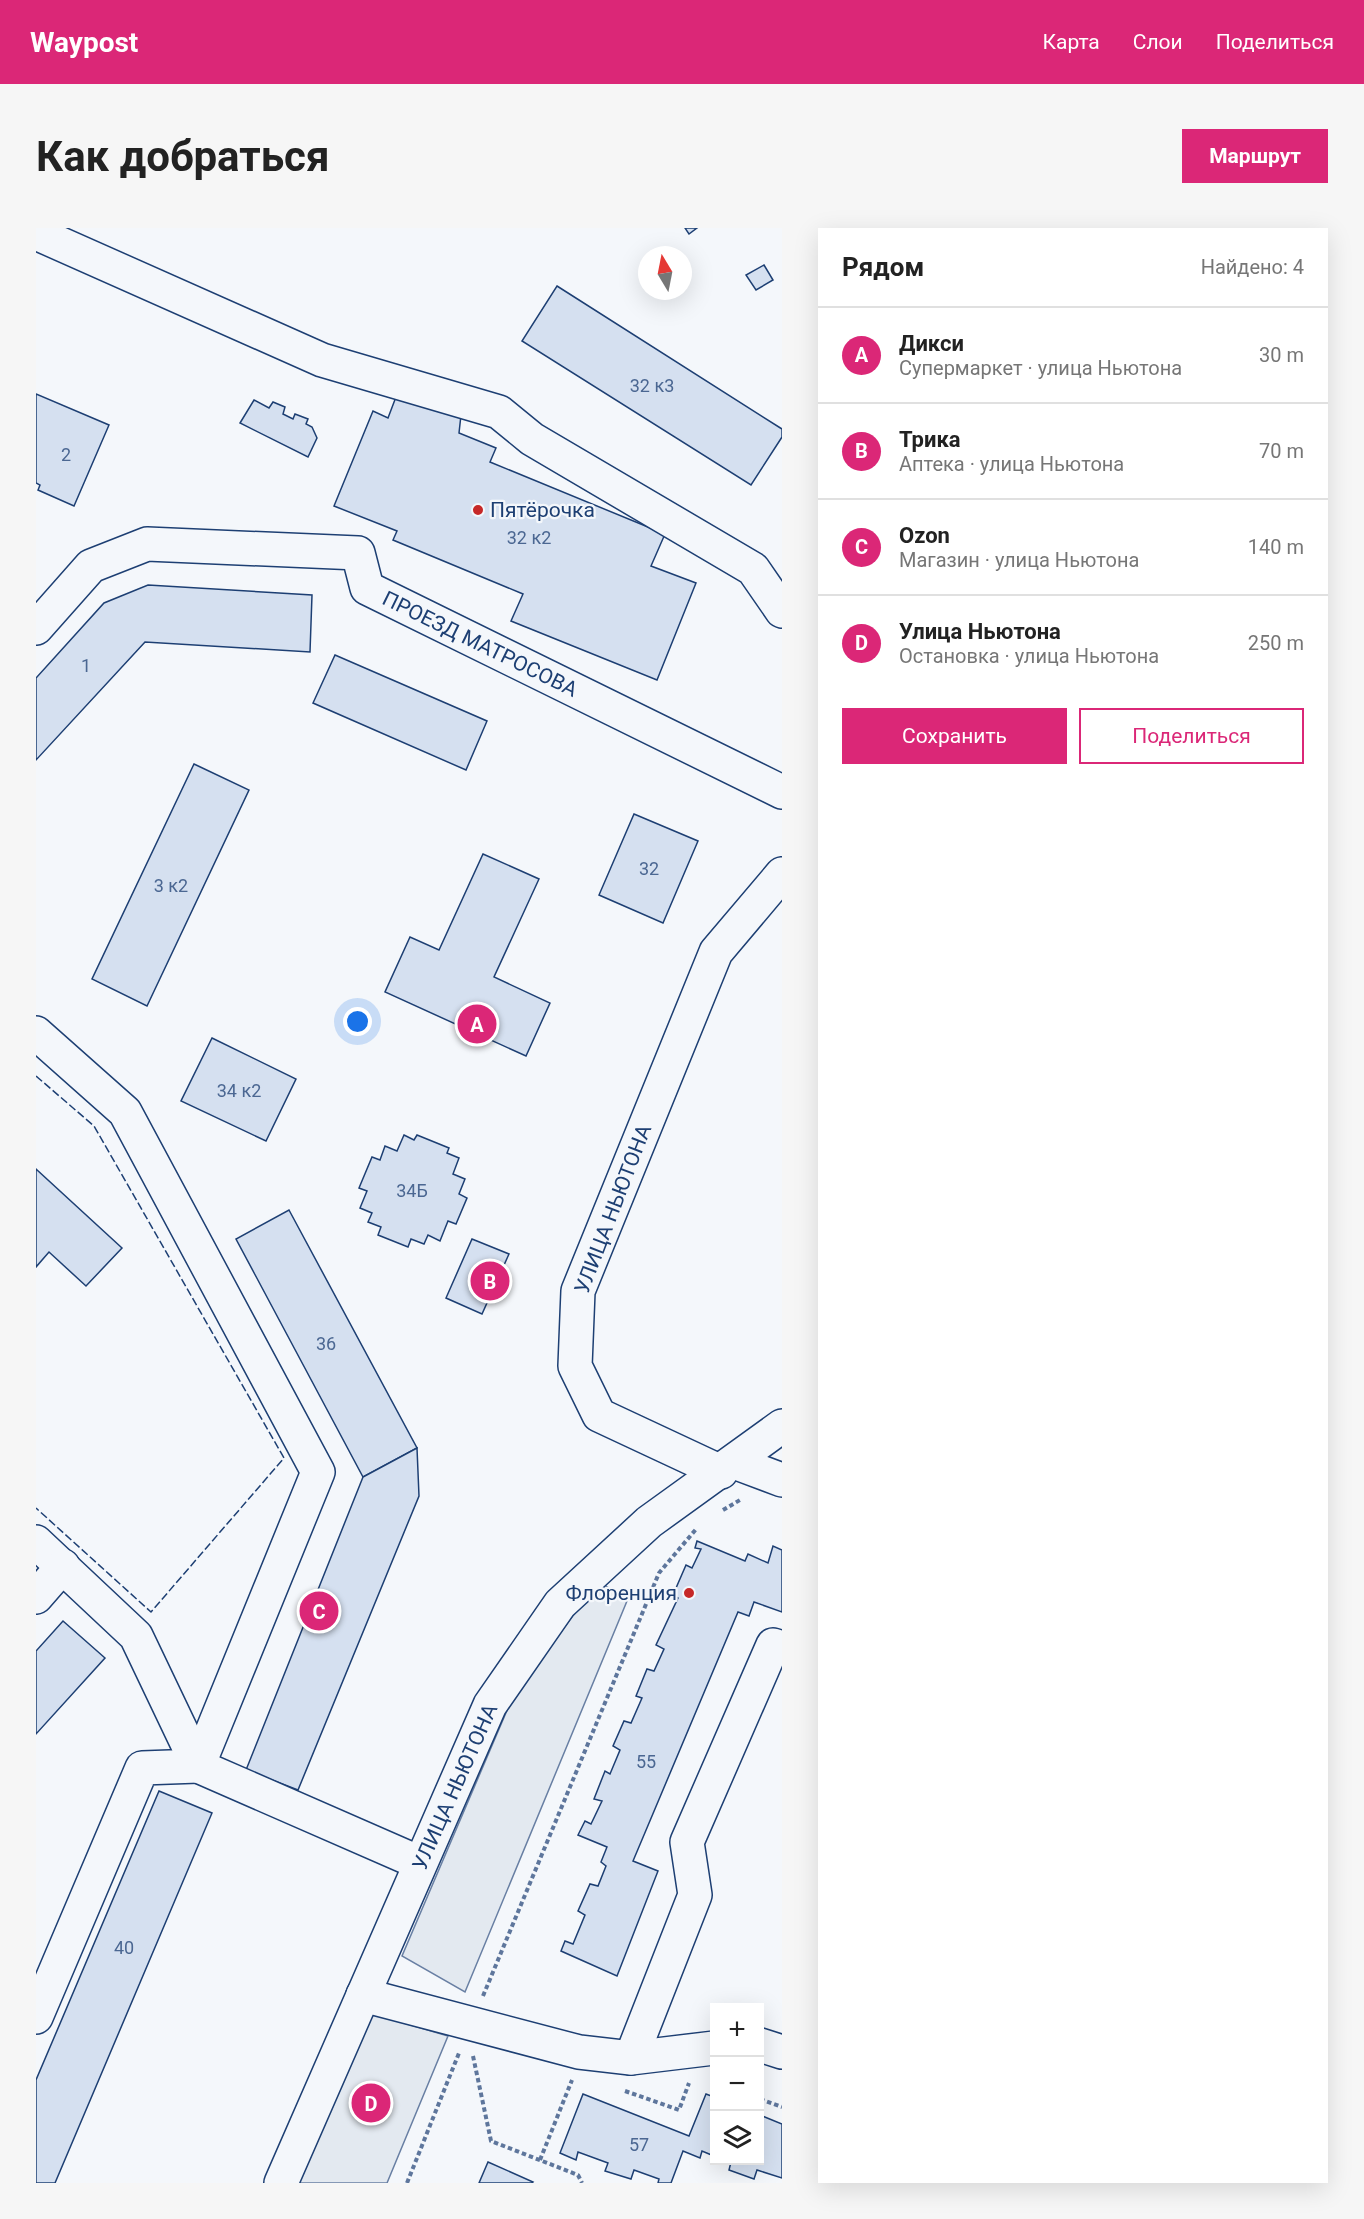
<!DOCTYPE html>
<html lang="ru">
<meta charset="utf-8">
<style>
body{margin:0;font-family:Roboto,sans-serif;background:#f6f6f6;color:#222}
.controls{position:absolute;right:18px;bottom:18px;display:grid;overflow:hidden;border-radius:0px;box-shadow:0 6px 24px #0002}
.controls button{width:54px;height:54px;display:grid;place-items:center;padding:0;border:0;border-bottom:2px solid #e0e0e0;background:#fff;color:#222;font:30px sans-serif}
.compass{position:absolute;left:602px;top:18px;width:54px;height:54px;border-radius:50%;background:#fff;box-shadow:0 6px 24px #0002;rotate:350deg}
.you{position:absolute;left:322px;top:794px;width:21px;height:21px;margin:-15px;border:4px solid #fff;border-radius:50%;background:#1a73e8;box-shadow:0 0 0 9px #1a73e833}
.badge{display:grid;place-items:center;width:39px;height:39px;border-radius:50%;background:#db2777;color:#fff;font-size:20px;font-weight:700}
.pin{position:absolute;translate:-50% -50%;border:3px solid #fff;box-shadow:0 2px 6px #0006}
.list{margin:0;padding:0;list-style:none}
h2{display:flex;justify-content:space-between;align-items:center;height:78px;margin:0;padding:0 24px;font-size:26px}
h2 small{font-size:20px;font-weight:400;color:#767676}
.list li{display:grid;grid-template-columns:39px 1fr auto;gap:18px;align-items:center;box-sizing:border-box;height:96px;padding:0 24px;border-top:2px solid #e0e0e0}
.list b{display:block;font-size:22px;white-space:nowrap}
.list p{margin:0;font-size:20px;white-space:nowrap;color:#767676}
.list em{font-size:20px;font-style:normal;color:#767676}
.actions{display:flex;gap:12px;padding:18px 24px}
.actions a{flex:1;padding:14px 0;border:2px solid #db2777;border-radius:0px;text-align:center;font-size:21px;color:#db2777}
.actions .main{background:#db2777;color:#fff}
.icon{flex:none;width:33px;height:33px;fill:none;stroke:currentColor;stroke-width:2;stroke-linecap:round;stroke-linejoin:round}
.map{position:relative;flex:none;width:746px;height:1955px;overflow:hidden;border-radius:0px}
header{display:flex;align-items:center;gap:36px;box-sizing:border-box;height:84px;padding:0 30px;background:#db2777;color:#fff}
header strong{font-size:28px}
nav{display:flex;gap:33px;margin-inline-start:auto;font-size:21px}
.intro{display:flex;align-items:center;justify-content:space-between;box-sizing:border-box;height:144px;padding:0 36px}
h1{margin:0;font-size:42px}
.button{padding:15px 27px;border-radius:0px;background:#db2777;color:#fff;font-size:21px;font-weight:700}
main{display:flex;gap:36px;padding:0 36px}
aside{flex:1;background:#fff;border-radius:0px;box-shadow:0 6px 24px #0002}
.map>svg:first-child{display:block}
.green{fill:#e3e9f0;stroke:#687fa3;stroke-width:1.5}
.building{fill:#d5e0f0;stroke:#1d3f73;stroke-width:1.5}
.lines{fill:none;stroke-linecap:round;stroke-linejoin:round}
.minor-casing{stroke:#1d3f73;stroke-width:36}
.major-casing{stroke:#1d3f73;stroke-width:36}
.path{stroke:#5e769c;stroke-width:4;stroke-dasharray:4.5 3;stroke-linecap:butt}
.minor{stroke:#f4f7fb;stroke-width:33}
.major{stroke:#f4f7fb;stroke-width:33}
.fence{stroke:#1d3f73;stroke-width:1.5;stroke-dasharray:8 3;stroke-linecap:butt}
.poi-dot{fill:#c62828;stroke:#f4f7fb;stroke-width:2}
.labels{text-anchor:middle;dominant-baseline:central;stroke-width:4.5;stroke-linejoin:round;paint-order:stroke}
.number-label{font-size:18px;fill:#4b6792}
.poi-label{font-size:21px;fill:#1d3f73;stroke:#f4f7fb;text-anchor:start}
.street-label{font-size:21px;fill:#1d3f73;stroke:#f4f7fb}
</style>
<header>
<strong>Waypost</strong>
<nav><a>Карта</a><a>Слои</a><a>Поделиться</a></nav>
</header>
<div class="intro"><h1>Как добраться</h1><a class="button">Маршрут</a></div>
<main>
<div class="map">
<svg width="746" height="1955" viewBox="0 0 746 1955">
<rect width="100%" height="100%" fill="#f4f7fb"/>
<!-- green -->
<g class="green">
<polygon points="563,1353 591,1373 429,1764 366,1728 478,1466"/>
<polygon points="334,1785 412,1808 351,1955 262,1955"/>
</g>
<!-- building -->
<g class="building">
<polygon points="649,0 661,0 653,6"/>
<polygon points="728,37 737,52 720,62 710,47"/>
<polygon points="521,58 746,201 746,209 715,257 486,113"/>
<polygon points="363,161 425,187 423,205 460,220 454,234 629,306 615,338 660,355 621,452 475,393 487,366 357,312 361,303 298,278 337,183 352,190"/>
<polygon points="0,166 73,197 38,278 2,262 4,257 0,255"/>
<polygon points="218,172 233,180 237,174 249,179 247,186 257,191 259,186 272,191 270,196 276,199 281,210 272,229 204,195"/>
<polygon points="112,357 276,367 274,424 109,414 0,532 0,450 68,375"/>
<polygon points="299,427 451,493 430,542 277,475"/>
<polygon points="158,536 213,562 111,778 56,751"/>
<polygon points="598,586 662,613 627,695 563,667"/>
<polygon points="447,626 503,651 458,749 514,775 490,828 349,764 374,709 403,722"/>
<polygon points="176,810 260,851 230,913 145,873"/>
<polygon points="368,907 378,912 381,907 413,920 411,925 423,930 417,946 429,951 423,966 431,970 420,996 412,993 404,1013 392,1007 388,1016 375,1011 372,1019 342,1007 345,999 332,994 336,985 324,980 331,963 323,960 336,929 344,932 349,918 361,923"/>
<polygon points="0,941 86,1020 50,1058 13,1024 0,1039"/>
<polygon points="253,982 381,1220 327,1249 200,1011"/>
<polygon points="436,1011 473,1026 446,1086 410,1070"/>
<polygon points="381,1220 383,1268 262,1562 210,1542 327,1249"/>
<polygon points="661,1313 709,1333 712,1326 732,1335 737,1318 746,1322 746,1384 718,1374 713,1388 702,1384 597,1633 622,1643 581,1748 525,1723 529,1713 537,1716 549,1687 542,1683 554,1656 562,1658 570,1638 565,1634 571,1619 542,1607 549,1593 555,1596 566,1573 558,1571 569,1543 574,1546 584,1522 577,1518 588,1493 595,1495 606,1470 600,1468 611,1441 618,1443 628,1421 620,1417 642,1370 637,1367 650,1337 656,1340 665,1321 659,1320"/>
<polygon points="27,1393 69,1430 0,1506 0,1423"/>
<polygon points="123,1563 176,1585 19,1955 0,1955 0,1852"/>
<polygon points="547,1866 653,1908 670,1866 678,1869 678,1928 666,1923 664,1930 647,1923 635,1955 622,1955 623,1951 598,1942 595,1951 569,1943 572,1935 542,1924 540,1932 524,1925"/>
<polygon points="724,1887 746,1896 746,1950 721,1942 718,1951 693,1942 695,1934 691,1932 724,1932"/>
<polygon points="452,1934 497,1954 496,1955 443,1955"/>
</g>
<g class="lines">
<!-- minor casing -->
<g class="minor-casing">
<g id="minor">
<polyline points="0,5 286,132 463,184 496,211 717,341 746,383"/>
<polyline points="0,400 55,338 111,316 322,325 331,360 746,564"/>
<polyline points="0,805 89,884 282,1244 162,1538 384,1635"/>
<polyline points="698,1234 746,1252"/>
<polyline points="685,1244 563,1187 539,1138 542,1063 680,724 746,646"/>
<polyline points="0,1314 100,1408 162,1538 106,1540 0,1789"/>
<polyline points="0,1369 27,1338"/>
<polyline points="327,1767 543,1824 595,1830 678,1820"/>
<polyline points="724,1817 746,1824"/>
<polyline points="595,1830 659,1667 651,1614 737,1417 746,1420"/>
</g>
</g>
<!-- major casing -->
<g class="major-casing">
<polyline id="major" points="245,1955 454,1477 524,1376 613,1294 746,1198"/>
</g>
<!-- path -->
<g class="path">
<polyline points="687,1282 704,1272"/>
<polyline points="447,1768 623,1345 661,1300"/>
<polyline points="437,1828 455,1913 542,1947 546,1955"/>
<polyline points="589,1863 643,1882 653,1855"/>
<polyline points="724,1871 746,1879"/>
<polyline points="504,1932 536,1852"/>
<polyline points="371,1955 423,1825"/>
</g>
<!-- minor -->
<use href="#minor" class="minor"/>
<!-- major -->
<use href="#major" class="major"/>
<!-- fence -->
<polyline class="fence" points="0,848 58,898 248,1230 115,1384 0,1280"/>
</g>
<!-- markers -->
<g class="poi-dot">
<circle cx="442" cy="282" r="6"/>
<circle cx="653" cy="1365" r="6"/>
</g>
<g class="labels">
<!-- number labels -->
<g class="number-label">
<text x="616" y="157">32 к3</text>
<text x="30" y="226">2</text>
<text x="493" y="309">32 к2</text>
<text x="50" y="437">1</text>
<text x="613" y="640">32</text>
<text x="135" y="657">3 к2</text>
<text x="203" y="862">34 к2</text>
<text x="376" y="962">34Б</text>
<text x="290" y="1115">36</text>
<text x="610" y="1533">55</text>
<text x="88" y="1719">40</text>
<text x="603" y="1916">57</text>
</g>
<!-- poi labels -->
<g class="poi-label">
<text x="454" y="282">Пятёрочка</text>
<text x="641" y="1365" text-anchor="end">Флоренция</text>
</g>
<!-- street labels -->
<g class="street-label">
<text transform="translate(444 416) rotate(26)">ПРОЕЗД МАТРОСОВА</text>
<text transform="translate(577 981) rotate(-69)">УЛИЦА НЬЮТОНА</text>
<text transform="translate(419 1559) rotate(-66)">УЛИЦА НЬЮТОНА</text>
</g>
</g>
</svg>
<div class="controls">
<button>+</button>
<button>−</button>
<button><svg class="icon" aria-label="layers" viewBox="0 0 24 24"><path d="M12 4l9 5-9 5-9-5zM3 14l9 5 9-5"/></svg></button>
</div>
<svg class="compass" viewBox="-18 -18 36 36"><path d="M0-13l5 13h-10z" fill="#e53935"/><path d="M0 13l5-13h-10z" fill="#767676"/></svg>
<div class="you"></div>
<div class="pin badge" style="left:441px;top:796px">A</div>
<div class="pin badge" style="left:454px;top:1053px">B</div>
<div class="pin badge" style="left:283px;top:1383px">C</div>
<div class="pin badge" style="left:335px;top:1875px">D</div>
</div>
<aside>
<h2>Рядом<small>Найдено: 4</small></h2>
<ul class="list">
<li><span class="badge">A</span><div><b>Дикси</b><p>Супермаркет · улица Ньютона</p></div><em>30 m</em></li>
<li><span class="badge">B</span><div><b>Трика</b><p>Аптека · улица Ньютона</p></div><em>70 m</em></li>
<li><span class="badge">C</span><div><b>Ozon</b><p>Магазин · улица Ньютона</p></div><em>140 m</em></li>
<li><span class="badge">D</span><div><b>Улица Ньютона</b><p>Остановка · улица Ньютона</p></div><em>250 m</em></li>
</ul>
<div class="actions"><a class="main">Сохранить</a><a>Поделиться</a></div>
</aside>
</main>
